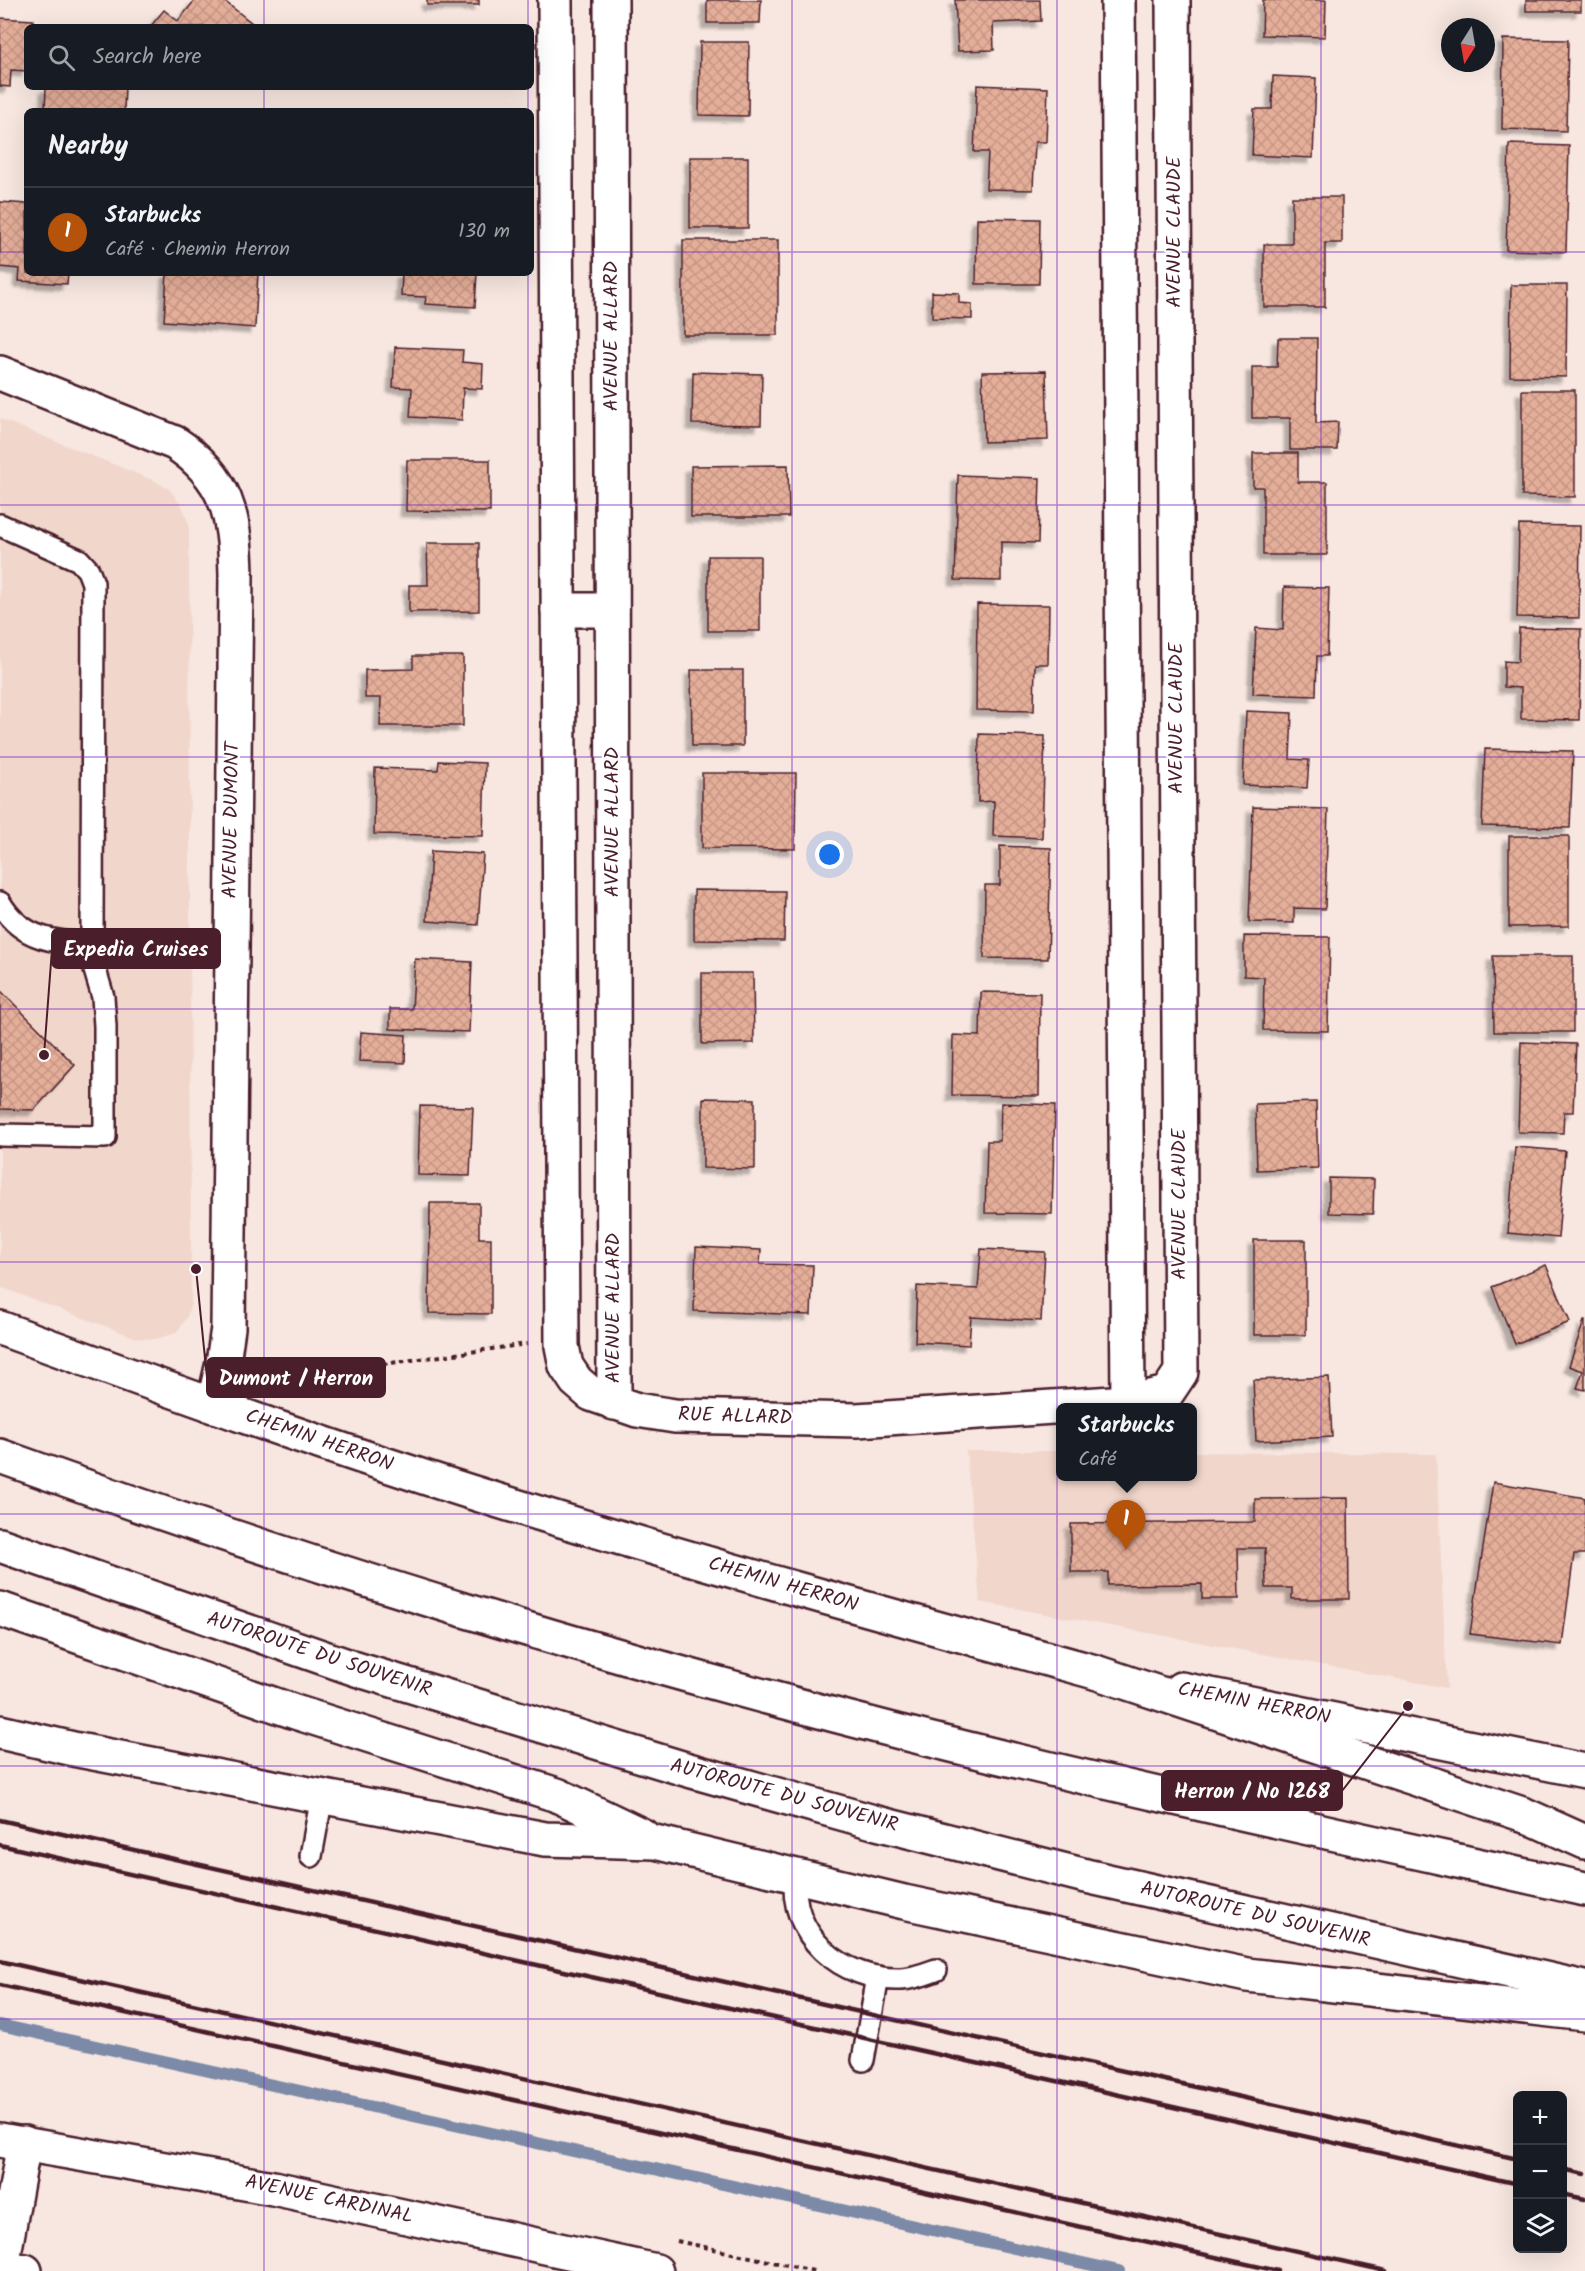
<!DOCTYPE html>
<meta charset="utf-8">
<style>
body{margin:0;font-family:Kalam,sans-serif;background:#20242c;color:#f1f3f6}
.controls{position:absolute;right:18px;bottom:18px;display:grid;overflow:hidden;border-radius:9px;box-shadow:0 6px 24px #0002}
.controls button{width:54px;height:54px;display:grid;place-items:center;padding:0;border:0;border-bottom:2px solid #363941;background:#171b24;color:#f1f3f6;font:30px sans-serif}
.compass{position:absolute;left:1441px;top:18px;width:54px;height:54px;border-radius:50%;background:#171b24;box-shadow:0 6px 24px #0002;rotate:191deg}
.you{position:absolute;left:830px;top:855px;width:21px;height:21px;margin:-15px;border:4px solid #fff;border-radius:50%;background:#1a73e8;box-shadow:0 0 0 9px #1a73e833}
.badge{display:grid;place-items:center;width:39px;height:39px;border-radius:50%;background:#b45309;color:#fff;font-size:20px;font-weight:700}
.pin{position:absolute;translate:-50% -50px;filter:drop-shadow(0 2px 3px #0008)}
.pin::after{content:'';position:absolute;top:32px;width:21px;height:18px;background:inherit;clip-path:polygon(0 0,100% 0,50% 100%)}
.popup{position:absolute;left:1056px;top:1403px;width:141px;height:78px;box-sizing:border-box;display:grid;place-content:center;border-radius:9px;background:#171b24;filter:drop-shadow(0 2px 4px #0005);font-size:20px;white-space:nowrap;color:#9ea1a6}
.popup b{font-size:22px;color:#f1f3f6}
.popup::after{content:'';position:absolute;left:50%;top:100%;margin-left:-12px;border:12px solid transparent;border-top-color:#171b24}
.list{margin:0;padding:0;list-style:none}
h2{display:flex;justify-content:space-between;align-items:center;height:78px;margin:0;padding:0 24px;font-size:26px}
h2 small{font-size:20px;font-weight:400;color:#9ea1a6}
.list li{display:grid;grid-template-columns:39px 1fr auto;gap:18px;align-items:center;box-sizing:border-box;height:90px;padding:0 24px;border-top:2px solid #363941}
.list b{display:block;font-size:22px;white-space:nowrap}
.list p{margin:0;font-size:20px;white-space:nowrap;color:#9ea1a6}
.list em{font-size:20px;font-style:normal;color:#9ea1a6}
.icon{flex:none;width:33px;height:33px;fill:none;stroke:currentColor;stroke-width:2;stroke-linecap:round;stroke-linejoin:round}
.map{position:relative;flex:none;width:1585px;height:2271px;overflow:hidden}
.search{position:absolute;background:#171b24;box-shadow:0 6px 24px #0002;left:24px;top:24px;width:510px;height:66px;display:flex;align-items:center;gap:15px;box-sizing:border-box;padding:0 21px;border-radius:9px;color:#9ea1a6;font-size:22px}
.panel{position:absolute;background:#171b24;box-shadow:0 6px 24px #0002;left:24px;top:108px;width:510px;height:168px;border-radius:9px}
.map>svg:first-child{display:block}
.built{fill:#f1d6cb}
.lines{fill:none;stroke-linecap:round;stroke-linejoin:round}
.stream{stroke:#7b89a7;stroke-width:12}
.building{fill:url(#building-cross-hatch);stroke:#4a1f2b;stroke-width:1.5;filter:url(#shadow)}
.service-casing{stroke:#4a1f2b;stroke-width:26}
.minor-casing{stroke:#4a1f2b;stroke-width:38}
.tertiary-casing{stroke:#4a1f2b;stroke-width:38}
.secondary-casing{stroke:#4a1f2b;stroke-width:38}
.primary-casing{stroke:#4a1f2b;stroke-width:38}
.motorway-casing{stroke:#4a1f2b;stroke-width:38}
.path{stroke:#4a1f2b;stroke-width:4;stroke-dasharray:4.5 4.5;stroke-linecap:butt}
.service{stroke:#fff;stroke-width:21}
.minor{stroke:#fff;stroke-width:33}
.tertiary{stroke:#fff;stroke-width:33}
.secondary{stroke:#fff;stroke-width:33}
.primary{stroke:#fff;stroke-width:33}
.motorway{stroke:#fff;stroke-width:33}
.rail{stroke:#4a1f2b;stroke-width:4.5}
.grid{fill:none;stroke:#7b2cbf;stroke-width:1.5;stroke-opacity:0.55}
.labels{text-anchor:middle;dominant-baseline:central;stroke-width:4.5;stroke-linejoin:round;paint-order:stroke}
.street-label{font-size:20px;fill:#4a1f2b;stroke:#fff}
.leader{fill:none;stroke:#4a1f2b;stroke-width:2}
.callout-dot{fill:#4a1f2b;stroke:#fff;stroke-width:2}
.callout{fill:#4a1f2b;stroke:#4a1f2b;stroke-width:2}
.callout-label{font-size:21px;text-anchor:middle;font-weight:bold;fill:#fff}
</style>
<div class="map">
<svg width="1585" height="2271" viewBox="0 0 1585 2271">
<defs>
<pattern id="building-cross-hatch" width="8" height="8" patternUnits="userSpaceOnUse" patternTransform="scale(1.5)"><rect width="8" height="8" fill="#e4ae99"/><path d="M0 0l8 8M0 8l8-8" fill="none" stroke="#c59584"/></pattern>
<filter id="shadow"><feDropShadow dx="-5.5" dy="5.5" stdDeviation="1.5" flood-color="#0004"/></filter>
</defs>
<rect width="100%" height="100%" fill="#f7e7e0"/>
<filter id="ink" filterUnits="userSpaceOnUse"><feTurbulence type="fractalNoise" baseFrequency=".0167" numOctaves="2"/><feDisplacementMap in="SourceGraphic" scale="12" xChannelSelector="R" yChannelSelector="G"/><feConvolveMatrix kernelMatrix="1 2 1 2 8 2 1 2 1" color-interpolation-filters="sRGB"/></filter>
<g filter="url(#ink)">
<!-- built -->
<g class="built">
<polygon points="0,419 155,481 170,490 182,506 189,525 191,1304 186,1319 176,1333 156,1339 137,1338 0,1287"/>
<polygon points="966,1451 1060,1451 1060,1476 1192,1476 1192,1452 1436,1454 1447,1688 980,1602"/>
</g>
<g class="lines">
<!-- stream -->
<polyline class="stream" points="0,2025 1119,2271"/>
</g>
<!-- building -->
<g class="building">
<polygon points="195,0 223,0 257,27 150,27 164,10 178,21"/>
<rect x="427" y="0" width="52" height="5"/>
<polygon points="707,0 761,0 760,23 707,23"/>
<polygon points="955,0 1040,0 1041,21 993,23 994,50 958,51"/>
<polygon points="1263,0 1326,0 1325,37 1262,35"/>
<rect x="1526" y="0" width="55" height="11"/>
<polygon points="0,18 33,20 33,27 27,27 27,71 11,70 10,87 0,86"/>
<polygon points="1503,39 1568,40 1566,131 1502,129"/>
<polygon points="700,42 749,42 748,116 699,115"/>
<polygon points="1273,76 1316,78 1313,158 1252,155 1254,109 1272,109"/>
<polygon points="977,85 1048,88 1046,142 1035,142 1033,190 986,189 988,152 974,152"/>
<polygon points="46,87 125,87 124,111 45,111"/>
<polygon points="1509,144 1569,146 1566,252 1506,250"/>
<rect x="690" y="157" width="58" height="71"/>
<polygon points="1292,197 1342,197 1342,243 1325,243 1325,307 1264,307 1264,244 1292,244"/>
<polygon points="0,202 27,204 27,273 68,273 67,284 19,281 20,269 0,267"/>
<polygon points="977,218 1040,219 1039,284 976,284"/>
<rect x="683" y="240" width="95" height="95"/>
<polygon points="167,273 258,273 255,328 164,321"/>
<polygon points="402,273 477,273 475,307 425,304 426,297 401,296"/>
<polygon points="1511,285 1567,285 1566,377 1510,376"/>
<polygon points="932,292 959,293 959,303 972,304 972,319 932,318"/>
<polygon points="1278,338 1317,338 1316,423 1338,422 1337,450 1290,450 1290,418 1252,418 1252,367 1277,367"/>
<polygon points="395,347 463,350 462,362 483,364 482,389 463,388 462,420 410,417 412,388 393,387"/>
<polygon points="1046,371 1048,440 984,442 982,372"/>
<polygon points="693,372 762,374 761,425 692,424"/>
<polygon points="1522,390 1575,390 1575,497 1522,496"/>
<polygon points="1253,453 1298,453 1298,482 1327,482 1327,555 1263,555 1263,487 1253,487"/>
<polygon points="407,460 490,460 490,512 406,511"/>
<polygon points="788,465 789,517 691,517 691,466"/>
<polygon points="958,475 1040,478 1038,543 1001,542 1001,581 955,580"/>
<polygon points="1519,525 1580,526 1579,618 1517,617"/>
<polygon points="427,543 479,543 479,611 409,612 409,585 428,585"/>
<rect x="708" y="556" width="52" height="75"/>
<polygon points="1284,587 1329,588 1327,656 1317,656 1316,696 1253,694 1256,628 1283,630"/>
<polygon points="977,604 1049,605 1048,664 1035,664 1034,711 976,710"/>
<polygon points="1519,628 1581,629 1579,720 1521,719 1521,688 1504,687 1504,661 1518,662"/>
<polygon points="413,656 463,656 463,726 380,726 381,698 365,698 365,670 413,669"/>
<polygon points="691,670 743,670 743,746 692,746"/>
<polygon points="1246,711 1292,713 1290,759 1309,760 1307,788 1243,785"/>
<polygon points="979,734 1045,736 1042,838 993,836 994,801 978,802"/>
<polygon points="1485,749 1573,751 1570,828 1482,826"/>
<polygon points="439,761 485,763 483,836 374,834 375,768 438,770"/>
<polygon points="702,773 796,773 795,849 702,848"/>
<polygon points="1253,807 1328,809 1325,909 1294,908 1294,923 1249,922"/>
<polygon points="1509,836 1569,836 1569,926 1509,927"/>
<polygon points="1000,846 1051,848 1048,959 984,958 985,885 1000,885"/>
<polygon points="431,851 483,854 478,925 427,921"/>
<polygon points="694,890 785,891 784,941 694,940"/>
<polygon points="1244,936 1330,937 1328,1031 1263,1030 1264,977 1244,976"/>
<polygon points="1493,956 1573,956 1573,1032 1494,1032"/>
<polygon points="415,959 472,962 469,1032 390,1029 390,1009 412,1009"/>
<polygon points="702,973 753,973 754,1043 702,1044"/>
<polygon points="0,990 75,1065 34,1110 0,1109"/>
<polygon points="981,992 1040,993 1039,1096 952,1095 953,1035 980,1036"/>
<polygon points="361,1032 406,1035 405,1063 359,1061"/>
<polygon points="1521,1042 1576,1044 1573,1112 1564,1112 1563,1133 1518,1132"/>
<polygon points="703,1098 755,1099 755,1169 703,1168"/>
<polygon points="1316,1102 1318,1168 1257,1170 1255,1104"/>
<polygon points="1001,1103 1055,1105 1052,1214 985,1213 987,1141 1000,1141"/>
<polygon points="420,1106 473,1107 470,1176 418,1175"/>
<polygon points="1515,1147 1565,1151 1558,1238 1508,1233"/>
<polygon points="1329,1178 1374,1179 1373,1214 1329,1213"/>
<polygon points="430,1203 479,1203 479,1238 491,1238 491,1314 429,1313"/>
<rect x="1254" y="1240" width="52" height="95"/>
<polygon points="696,1247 761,1250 760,1264 813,1265 811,1315 694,1311"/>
<polygon points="981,1249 1045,1252 1041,1321 971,1317 969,1345 915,1342 917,1286 978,1289"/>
<polygon points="1546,1265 1570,1322 1515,1344 1492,1287"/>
<polygon points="1584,1321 1585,1321 1585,1390 1577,1388 1583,1371 1569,1366"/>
<polygon points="1329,1377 1332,1437 1256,1441 1253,1380"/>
<polygon points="1493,1482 1585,1498 1585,1554 1574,1554 1562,1645 1470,1634"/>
<polygon points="1348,1498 1349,1599 1292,1599 1292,1588 1266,1588 1265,1548 1238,1548 1239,1599 1202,1599 1202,1584 1108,1585 1108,1572 1071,1572 1071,1524 1255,1522 1255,1499"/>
</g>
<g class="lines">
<!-- service casing -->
<g class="service-casing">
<g id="service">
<polyline points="0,525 79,560 88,570 93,583 92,944 230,947"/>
<path d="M0 903C22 940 54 942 92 944L95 970 103 997 105 1026V1137L0 1135"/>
<polyline points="311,1856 322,1796"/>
<path d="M796 1875C787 1935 843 1981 900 1979 912 1979 925 1974 936 1970"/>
<polyline points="863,2060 878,1977"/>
</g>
</g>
<!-- minor casing -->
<g class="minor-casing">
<g id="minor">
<polyline points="555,0 562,1346 566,1366 576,1381 591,1394 637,1410 675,1416 857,1420 1128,1402 1167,1393 1181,1372 1173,0"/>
<polyline points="611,0 614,1403"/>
<polyline points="1118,0 1128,1402"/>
<polyline points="558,610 612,610"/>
</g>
</g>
<!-- tertiary casing -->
<g class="tertiary-casing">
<g id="tertiary">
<path d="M0 373 175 443C227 477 235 516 236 575L228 1328 223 1363 213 1406"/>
<polyline points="1,2271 24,2143"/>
</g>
</g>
<!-- secondary casing -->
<g class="secondary-casing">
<g id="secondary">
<polyline points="1181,1689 1585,1771"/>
<polyline points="0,2140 273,2188 656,2271"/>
<polyline points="0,2267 25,2271"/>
</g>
</g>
<!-- primary casing -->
<g class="primary-casing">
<path id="primary" d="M0 1328C164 1388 329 1448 496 1500 695 1562 895 1617 1095 1672"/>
</g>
<!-- motorway casing -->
<g class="motorway-casing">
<g id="motorway">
<path d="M0 1456C298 1564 602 1656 908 1734 1133 1791 1359 1839 1585 1889"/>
<polyline points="0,1545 356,1669 685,1769 877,1823 1086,1876 1585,1988"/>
<polyline points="0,1609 295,1712 557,1795 643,1836"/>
<polyline points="1095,1672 1525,1815 1585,1842"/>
<polyline points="0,1732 78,1750 545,1839 655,1842 904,1902 1247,1975 1585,2014"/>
</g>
</g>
<!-- path -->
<g class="path">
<polyline points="276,1379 527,1344"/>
<polyline points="677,2241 814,2271"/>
</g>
<!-- service -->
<use href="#service" class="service"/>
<!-- minor -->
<use href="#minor" class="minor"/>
<!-- tertiary -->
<use href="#tertiary" class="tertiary"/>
<!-- secondary -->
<use href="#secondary" class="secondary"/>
<!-- primary -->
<use href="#primary" class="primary"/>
<!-- motorway -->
<use href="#motorway" class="motorway"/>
<!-- rail -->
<g class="rail">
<polyline points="0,1820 1518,2159"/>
<polyline points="0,1845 1518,2184"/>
<polyline points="0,1961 1386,2271"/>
<polyline points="0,1985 1278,2271"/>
<polyline points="1562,2169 1585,2174"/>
<polyline points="1562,2194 1585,2199"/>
</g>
</g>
</g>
<!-- grid -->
<path class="grid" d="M264 0V27M528 0V27M792 0V2271M1057 0V2271M1321 0V2271M264 87V111M528 87V111M0 252H27M531 252H1585M264 273V2271M528 273V2271M0 505H1585M0 757H1585M0 1009H1585M0 1262H1585M0 1514H1585M0 1766H1585M0 2019H1585"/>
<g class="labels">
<!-- street labels -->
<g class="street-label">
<text transform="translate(1175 232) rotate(-90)">AVENUE CLAUDE</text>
<text transform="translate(612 336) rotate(-90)">AVENUE ALLARD</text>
<text transform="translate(1177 718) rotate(-90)">AVENUE CLAUDE</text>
<text transform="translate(232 820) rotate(-89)">AVENUE DUMONT</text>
<text transform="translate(613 822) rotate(-90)">AVENUE ALLARD</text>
<text transform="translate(1180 1204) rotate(-90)">AVENUE CLAUDE</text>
<text transform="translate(614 1308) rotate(-90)">AVENUE ALLARD</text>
<text transform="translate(735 1417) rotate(2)">RUE ALLARD</text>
<text transform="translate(319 1441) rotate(19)">CHEMIN HERRON</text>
<text transform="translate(783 1585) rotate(16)">CHEMIN HERRON</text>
<text transform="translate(319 1655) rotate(18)">AUTOROUTE DU SOUVENIR</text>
<text transform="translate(1254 1704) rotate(11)">CHEMIN HERRON</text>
<text transform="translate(784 1796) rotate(15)">AUTOROUTE DU SOUVENIR</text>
<text transform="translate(1255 1915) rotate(13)">AUTOROUTE DU SOUVENIR</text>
<text transform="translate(329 2200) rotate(12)">AVENUE CARDINAL</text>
</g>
</g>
<!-- callouts -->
<path class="leader" d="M44 1055L52 949M196 1269L207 1378M1408 1706L1342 1791"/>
<g class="callout-dot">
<circle cx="44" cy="1055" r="6"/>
<circle cx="196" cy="1269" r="6"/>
<circle cx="1408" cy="1706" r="6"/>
</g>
<g class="callout">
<rect x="52" y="929" width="168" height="39" rx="6"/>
<rect x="207" y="1358" width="178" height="39" rx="6"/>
<rect x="1162" y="1771" width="180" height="39" rx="6"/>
</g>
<g class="callout-label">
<text x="136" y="956">Expedia Cruises</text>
<text x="296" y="1385">Dumont / Herron</text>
<text x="1252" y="1798">Herron / No 1268</text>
</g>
</svg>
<div class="controls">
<button>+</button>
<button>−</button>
<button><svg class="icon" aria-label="layers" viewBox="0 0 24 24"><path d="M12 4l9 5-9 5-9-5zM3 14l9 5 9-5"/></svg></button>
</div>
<svg class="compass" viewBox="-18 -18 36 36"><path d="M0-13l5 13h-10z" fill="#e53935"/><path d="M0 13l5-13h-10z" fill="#9ea1a6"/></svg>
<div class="you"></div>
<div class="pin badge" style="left:1126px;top:1550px">1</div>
<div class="popup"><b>Starbucks</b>Café</div>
<div class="search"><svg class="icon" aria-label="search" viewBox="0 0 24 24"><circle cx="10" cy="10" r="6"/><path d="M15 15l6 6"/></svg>Search here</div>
<section class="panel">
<h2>Nearby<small></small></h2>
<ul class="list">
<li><span class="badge">1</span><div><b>Starbucks</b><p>Café · Chemin Herron</p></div><em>130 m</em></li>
</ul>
</section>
</div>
